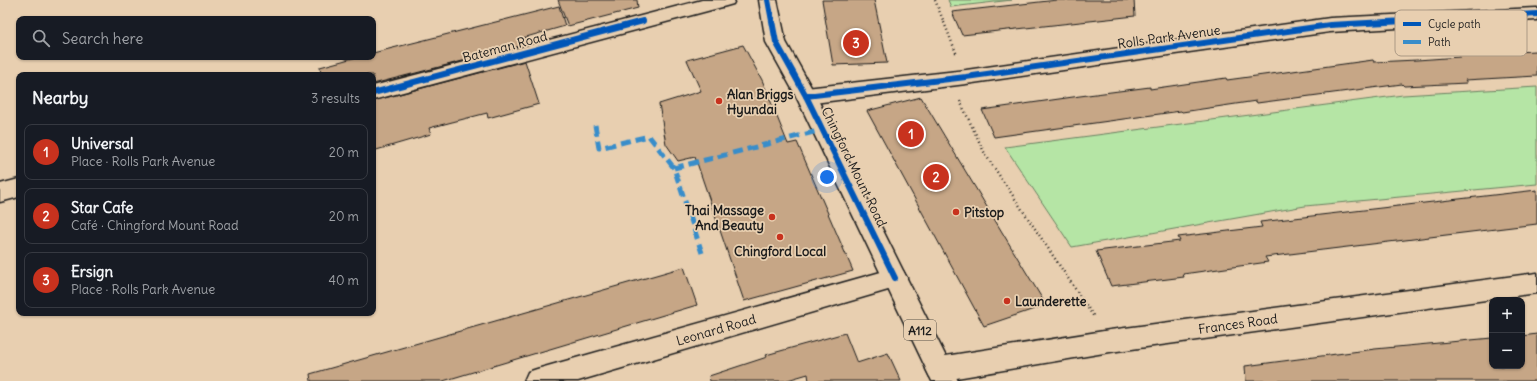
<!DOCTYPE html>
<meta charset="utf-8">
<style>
body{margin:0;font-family:Delius,sans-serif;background:#242831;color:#f1f3f6}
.controls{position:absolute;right:12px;bottom:12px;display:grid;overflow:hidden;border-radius:8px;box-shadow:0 1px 3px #0004}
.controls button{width:36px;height:36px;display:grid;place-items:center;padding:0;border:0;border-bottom:1px solid #363941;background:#171b24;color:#f1f3f6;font:20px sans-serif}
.you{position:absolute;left:827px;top:177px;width:14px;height:14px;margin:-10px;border:3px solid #fff;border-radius:50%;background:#1a73e8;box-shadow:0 0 0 6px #1a73e833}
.badge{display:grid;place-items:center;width:26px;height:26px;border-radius:50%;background:#c8321e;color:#fff;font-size:13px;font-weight:700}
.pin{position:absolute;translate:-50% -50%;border:2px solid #fff;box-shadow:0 1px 4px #0006}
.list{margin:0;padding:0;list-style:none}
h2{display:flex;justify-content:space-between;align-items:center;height:52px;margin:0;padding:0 16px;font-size:17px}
h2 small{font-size:13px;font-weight:400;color:#9ea1a6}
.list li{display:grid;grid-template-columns:26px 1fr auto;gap:12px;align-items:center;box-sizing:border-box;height:56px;margin:0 8px 8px;padding:0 8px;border:1px solid #363941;border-radius:8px}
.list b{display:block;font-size:15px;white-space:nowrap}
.list p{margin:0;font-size:13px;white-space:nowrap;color:#9ea1a6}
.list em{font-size:13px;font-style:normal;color:#9ea1a6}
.icon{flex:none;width:22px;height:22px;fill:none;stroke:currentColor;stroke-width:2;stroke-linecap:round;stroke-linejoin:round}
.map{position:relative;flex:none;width:1537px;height:381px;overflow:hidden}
.search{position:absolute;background:#171b24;box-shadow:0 1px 3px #0004;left:16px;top:16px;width:360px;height:44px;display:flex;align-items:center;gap:10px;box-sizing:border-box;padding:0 14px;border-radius:8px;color:#9ea1a6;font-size:15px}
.panel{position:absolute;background:#171b24;box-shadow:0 1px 3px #0004;left:16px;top:72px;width:360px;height:244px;border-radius:8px}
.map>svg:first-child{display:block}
.green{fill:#b5e5a5;stroke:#688060}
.building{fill:#c6a686;stroke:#1c1c1c}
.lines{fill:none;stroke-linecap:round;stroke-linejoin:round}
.minor-casing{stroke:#1c1c1c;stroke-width:3}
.primary-casing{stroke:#1c1c1c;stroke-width:3}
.path{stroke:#1c1c1c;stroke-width:2.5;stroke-dasharray:1 3;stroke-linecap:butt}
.minor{fill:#e8cfb0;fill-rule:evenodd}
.primary{fill:#e8cfb0;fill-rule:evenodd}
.quiet{stroke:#388dca;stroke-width:5;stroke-dasharray:10 5;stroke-linecap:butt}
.cycleway-casing{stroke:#e8cfb0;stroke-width:8}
.cycleway{stroke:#0057b8;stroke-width:6}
.poi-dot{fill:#c8321e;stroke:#e8cfb0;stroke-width:1.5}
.labels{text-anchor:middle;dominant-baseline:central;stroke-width:3.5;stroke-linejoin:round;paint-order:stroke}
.shield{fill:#e8cfb0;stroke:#595248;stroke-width:1}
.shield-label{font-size:12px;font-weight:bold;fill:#1c1c1c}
.street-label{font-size:13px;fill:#1c1c1c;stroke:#e8cfb0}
.poi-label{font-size:13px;font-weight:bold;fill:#1c1c1c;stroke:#e8cfb0;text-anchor:start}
.key{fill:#e8cfb0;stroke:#ab9984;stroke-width:1}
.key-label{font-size:11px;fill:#1c1c1c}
</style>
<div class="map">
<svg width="1537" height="381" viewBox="0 0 1537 381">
<rect width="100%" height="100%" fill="#e8cfb0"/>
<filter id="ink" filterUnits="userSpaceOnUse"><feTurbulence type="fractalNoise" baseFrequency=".025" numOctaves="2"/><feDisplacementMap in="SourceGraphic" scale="8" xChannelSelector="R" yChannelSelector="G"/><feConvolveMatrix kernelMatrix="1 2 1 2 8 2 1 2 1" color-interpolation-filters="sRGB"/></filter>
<g filter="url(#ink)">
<!-- green -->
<g class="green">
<polygon points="948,0 1012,0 951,7"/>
<polygon points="1537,87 1537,184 1305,206 1072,247 1005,147 1403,95"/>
</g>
<!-- building -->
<g class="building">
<polygon points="558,0 637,0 638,8 568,26"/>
<polygon points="822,0 874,0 887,63 833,65"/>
<polygon points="1057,0 1134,0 1135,16 962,35 952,12"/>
<polygon points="559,6 565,26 519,39 521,46 373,84 373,75 321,75 320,67 357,57 373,57 373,53"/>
<polygon points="743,45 762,80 788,144 797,142 853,271 744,301 695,157 678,161 666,144 659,104 701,91 687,60"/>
<polygon points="1537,51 1537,76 1465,80 1467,83 1404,86 1402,84 1257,103 1256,101 1182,112 1181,111 994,137 982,110 1080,96 1150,87 1150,89 1226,78 1227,80 1373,60 1374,62 1417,60 1460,57 1458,54"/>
<polygon points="525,61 539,104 488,118 487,113 429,128 431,134 373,151 373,101"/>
<polygon points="921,97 1014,252 1046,305 984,326 867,111"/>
<polygon points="1537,190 1537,224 1265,257 1268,262 1183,274 1184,277 1111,286 1096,251 1180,241 1178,237 1262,227 1260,222"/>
<polygon points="684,267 697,305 443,381 311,381 310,374"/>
<polygon points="845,333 857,363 888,353 901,381 809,381 808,374 784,381 710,381 709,376 767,357 766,355"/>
<polygon points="1537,334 1537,381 1246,381 1245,366 1375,349 1492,338 1492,366 1522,366 1522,336"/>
</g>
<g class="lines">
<!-- minor casing -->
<g class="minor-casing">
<g id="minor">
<polygon points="702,0 735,0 733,4 726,6 373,100 373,86"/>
<polygon points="1537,8 1537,20 1330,32 966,84 806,104 799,101 796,96 799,91 806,88 966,70 1330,18"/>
<polygon points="19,179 19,197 0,202 0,184"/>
<polygon points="895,268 903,271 907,278 903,285 895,288 578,381 524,381 528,372 537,369"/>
<polygon points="1537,273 1537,293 1110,352 939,381 930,377 926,369 930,361 939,357 1110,330"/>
</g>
</g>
<!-- primary casing -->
<g class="primary-casing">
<polygon id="primary" points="759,0 777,0 786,42 816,96 958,381 932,381 796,96 766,42"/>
</g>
<!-- path -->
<g class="path">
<polyline points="935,0 957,55"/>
<polyline points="960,101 985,154 1094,317"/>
</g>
<!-- minor -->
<use href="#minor" class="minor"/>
<!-- primary -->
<use href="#primary" class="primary"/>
<!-- quiet -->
<g class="quiet">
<polyline points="595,125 599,148 649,136 674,168 702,253"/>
<polyline points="674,168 822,130"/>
</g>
<!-- cycleway casing -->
<g class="cycleway-casing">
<g id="cycleway">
<polyline points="768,0 776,42 806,96 895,278"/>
<polyline points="373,93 643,21"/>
<polyline points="806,96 966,77 1330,25 1537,14"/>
</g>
</g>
<!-- cycleway -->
<use href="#cycleway" class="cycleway"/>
</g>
</g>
<!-- markers -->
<g class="poi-dot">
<circle cx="719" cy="101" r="4"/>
<circle cx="956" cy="212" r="4"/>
<circle cx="772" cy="217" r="4"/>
<circle cx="780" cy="237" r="4"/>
<circle cx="1007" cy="301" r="4"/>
</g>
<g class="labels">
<!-- shield labels -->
<rect class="shield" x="904" y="320" width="32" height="20" rx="3"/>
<g class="shield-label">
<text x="920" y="330">A112</text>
</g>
<!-- street labels -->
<g class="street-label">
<text transform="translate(1169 37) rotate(-8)">Rolls Park Avenue</text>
<text transform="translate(505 47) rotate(-15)">Bateman Road</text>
<text transform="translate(854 167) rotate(64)">Chingford Mount Road</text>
<text transform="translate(1238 324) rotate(-8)">Frances Road</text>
<text transform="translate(716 330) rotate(-16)">Leonard Road</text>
</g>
<!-- poi labels -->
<g class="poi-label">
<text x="727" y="94">Alan Briggs<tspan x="727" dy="15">Hyundai</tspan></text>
<text x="764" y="210" text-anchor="end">Thai Massage<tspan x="764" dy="15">And Beauty</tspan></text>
<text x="964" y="212">Pitstop</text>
<text x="780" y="251" text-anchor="middle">Chingford Local</text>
<text x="1015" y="301">Launderette</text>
</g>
</g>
<!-- legend -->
<rect x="1395" y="10" width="132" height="46" rx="6" class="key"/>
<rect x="1403" y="22" width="18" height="4" fill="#0057b8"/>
<rect x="1403" y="40" width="18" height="4" fill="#388dca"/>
<g class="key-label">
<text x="1428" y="28">Cycle path</text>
<text x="1428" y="46">Path</text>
</g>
</svg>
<div class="controls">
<button>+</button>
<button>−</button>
</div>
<div class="you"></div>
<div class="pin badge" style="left:911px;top:134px">1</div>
<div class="pin badge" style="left:936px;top:177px">2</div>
<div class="pin badge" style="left:856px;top:43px">3</div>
<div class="search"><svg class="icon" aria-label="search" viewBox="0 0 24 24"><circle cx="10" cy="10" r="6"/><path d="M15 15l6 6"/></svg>Search here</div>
<section class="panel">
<h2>Nearby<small>3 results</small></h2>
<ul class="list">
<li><span class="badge">1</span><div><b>Universal</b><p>Place · Rolls Park Avenue</p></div><em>20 m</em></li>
<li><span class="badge">2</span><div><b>Star Cafe</b><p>Café · Chingford Mount Road</p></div><em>20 m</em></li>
<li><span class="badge">3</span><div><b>Ersign</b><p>Place · Rolls Park Avenue</p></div><em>40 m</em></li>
</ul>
</section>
</div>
